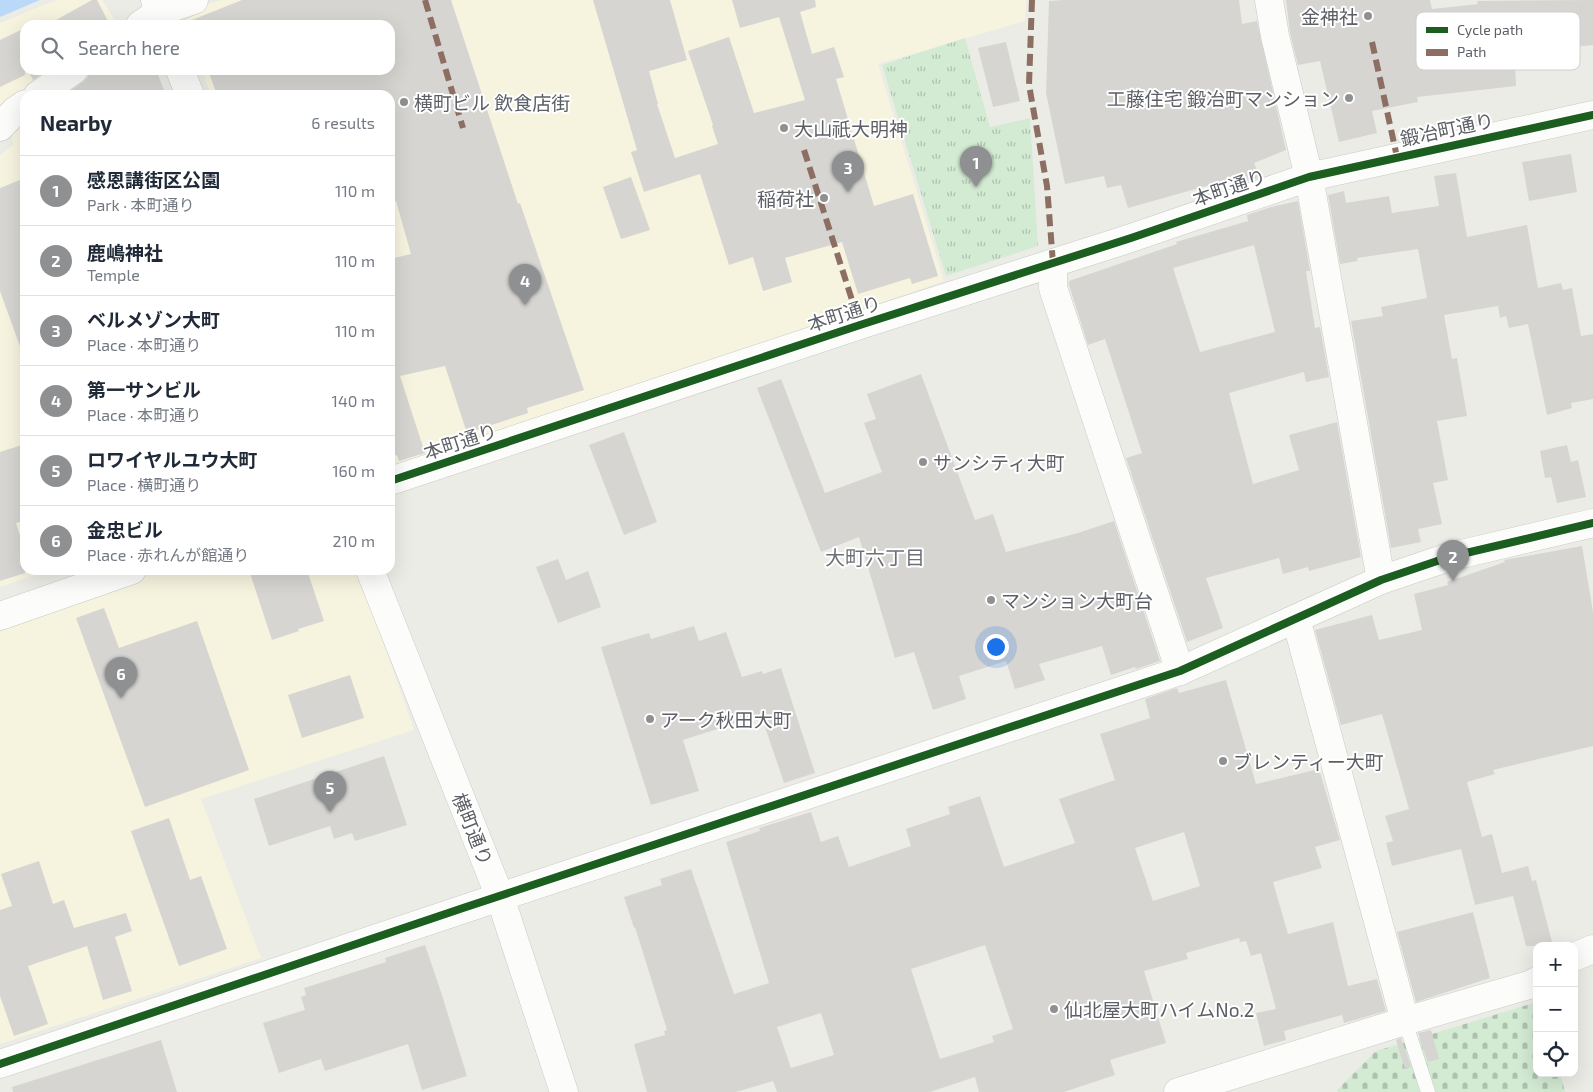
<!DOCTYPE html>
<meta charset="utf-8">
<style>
body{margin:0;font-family:"Exo 2","Noto Sans JP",sans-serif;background:#f2f2f3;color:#1f2937}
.controls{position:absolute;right:15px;bottom:15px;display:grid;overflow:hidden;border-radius:10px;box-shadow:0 5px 20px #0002}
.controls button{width:45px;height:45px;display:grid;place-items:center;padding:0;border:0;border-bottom:1px solid #e0e1e3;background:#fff;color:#1f2937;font:25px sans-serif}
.you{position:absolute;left:995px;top:646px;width:18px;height:18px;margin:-12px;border:4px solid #fff;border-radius:50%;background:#1a73e8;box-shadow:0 0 0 8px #1a73e833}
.badge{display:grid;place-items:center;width:32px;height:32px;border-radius:50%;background:#8e9092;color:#fff;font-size:16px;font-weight:700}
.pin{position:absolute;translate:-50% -41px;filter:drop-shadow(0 1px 2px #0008)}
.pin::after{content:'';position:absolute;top:26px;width:18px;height:15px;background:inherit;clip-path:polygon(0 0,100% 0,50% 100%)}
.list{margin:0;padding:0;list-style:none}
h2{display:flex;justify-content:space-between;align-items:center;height:65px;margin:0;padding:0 20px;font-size:21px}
h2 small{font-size:16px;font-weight:400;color:#747a83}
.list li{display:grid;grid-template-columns:32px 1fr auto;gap:15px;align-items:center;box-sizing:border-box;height:70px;padding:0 20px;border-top:1px solid #e0e1e3}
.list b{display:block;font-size:19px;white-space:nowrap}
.list p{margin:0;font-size:16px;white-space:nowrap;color:#747a83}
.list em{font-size:16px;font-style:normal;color:#747a83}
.icon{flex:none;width:28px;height:28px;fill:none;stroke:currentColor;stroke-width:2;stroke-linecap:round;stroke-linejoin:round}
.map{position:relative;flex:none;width:1593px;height:1092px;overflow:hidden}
.search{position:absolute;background:#fff;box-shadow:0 5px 20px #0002;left:20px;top:20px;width:375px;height:55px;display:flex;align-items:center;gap:12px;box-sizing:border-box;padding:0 18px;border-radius:15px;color:#747a83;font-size:19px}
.panel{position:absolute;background:#fff;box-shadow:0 5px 20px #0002;left:20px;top:90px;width:375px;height:485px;border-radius:15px}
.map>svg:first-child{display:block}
.commercial{fill:#f6f3df}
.cemetery{fill:url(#cemetery-stones)}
.park{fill:url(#park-tufts)}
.water{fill:#bad9f8}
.building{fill:#d6d5d2;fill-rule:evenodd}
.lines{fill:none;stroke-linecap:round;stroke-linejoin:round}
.service-casing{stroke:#c9c9c7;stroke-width:15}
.minor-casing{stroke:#c9c9c7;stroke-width:29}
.tertiary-casing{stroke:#c9c9c7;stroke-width:29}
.service{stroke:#fcfcfb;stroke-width:14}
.minor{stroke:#fcfcfb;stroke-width:28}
.tertiary{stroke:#fcfcfb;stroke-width:28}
.quiet{stroke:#8d6e63;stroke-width:6;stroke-dasharray:12 6;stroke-linecap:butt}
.cycleway-casing{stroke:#fff;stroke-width:11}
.cycleway{stroke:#1b5e20;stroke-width:8}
.poi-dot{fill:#8e9092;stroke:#fff;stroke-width:2}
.labels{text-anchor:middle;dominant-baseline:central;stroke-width:4;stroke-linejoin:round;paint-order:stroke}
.poi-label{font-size:19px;fill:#5c5f65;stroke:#fff;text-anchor:start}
.street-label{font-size:19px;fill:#5c5f65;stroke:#fff}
.neighbourhood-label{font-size:20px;fill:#6d7177;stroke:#fff}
.key{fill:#fff;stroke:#cecfd1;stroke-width:1}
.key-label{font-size:14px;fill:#5c5f65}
</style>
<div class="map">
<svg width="1593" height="1092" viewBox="0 0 1593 1092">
<defs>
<pattern id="cemetery-stones" width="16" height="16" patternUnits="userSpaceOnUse" patternTransform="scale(1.25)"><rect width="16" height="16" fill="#d3ead3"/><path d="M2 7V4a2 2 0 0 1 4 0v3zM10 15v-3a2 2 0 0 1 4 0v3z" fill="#aec1af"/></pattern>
<pattern id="park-tufts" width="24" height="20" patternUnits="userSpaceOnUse" patternTransform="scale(1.25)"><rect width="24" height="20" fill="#d3ead3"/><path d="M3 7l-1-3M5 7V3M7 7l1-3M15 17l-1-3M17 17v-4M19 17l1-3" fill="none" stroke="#aec1af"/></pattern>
</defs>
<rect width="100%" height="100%" fill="#ecece7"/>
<!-- commercial -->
<g class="commercial">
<polygon points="56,0 102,0 118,25 25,25 25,70 54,70 0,104 0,23"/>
<polygon points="221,0 1026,0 1025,21 878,64 944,281 390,472 390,95 211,95 202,70 390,70 390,25 186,25 185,22 206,5"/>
<polygon points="25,118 25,570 49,570 0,587 0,155 13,145 11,128"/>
<polygon points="156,570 358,570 414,730 201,799 261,958 0,1044 0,624"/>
</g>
<!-- cemetery -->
<polygon class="cemetery" points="1537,1002 1537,1073 1560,1073 1565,1092 1338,1092 1337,1090 1376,1051"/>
<!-- park -->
<polygon class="park" points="965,38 990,127 1030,118 1038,246 946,276 882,65"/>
<!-- water -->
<polygon class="water" points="0,0 40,0 0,17"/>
<!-- building -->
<g class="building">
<polygon points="92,0 97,0 110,25 47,25"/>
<polygon points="242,0 451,0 518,204 520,203 584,390 527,408 528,413 467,433 445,366 400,376 425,453 399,461 397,455 390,457 390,259 411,254 396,201 390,202 390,95 217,95 208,70 390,70 390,25 182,25 182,24"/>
<polygon points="593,0 670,0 687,60 649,71 658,104 657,104 675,158 718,144 712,126 713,125 688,51 729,37 754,113 805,100 779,17 740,28 732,0 815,0 816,7 800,12 812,54 834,47 844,77 836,79 874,206 913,194 938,276 912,284 910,278 858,294 842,242 785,258 792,282 763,291 753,257 729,265 700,174 644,192 631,152 637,150"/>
<polygon points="1064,0 1239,0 1242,24 1257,21 1286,150 1254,163 1260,177 1239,184 1238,177 1128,208 1121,185 1107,188 1104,176 1065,184 1046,93 1049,1"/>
<polygon points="1286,0 1430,0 1432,9 1478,4 1477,1 1593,0 1593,45 1563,48 1564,59 1515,65 1516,86 1417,97 1418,102 1372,111 1377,133 1339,142 1320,61 1298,65 1290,33"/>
<polygon points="25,28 25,75 0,87 0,40"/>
<polygon points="1006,42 1020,101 993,107 978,48"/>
<polygon points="28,70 47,70 33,80"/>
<polygon points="89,70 156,70 166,95 65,95 83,82 88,77"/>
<polygon points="1571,154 1577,192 1529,201 1522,162"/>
<polygon points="1456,173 1467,237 1527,225 1538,288 1561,283 1563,290 1572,288 1581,336 1593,334 1593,399 1571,403 1572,408 1547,415 1528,324 1509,328 1506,316 1500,318 1498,306 1444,315 1452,359 1457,358 1467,416 1437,421 1448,480 1433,483 1442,524 1418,529 1421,542 1391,548 1351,321 1383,316 1381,307 1427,298 1418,249 1357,258 1358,261 1340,264 1328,195 1344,191 1346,203 1389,196 1392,213 1439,206 1434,176"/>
<polygon points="631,177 650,230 621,239 603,187"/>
<polygon points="25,178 25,352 22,352 0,291 0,188"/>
<path d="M1298 201 1310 271H1306L1315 328 1320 327 1329 377 1306 382 1304 372 1229 393 1253 484 1299 470 1289 435 1337 422 1361 557 1309 571 1308 567 1283 574 1279 558 1206 578 1223 628 1187 642 1126 458 1142 453 1105 339 1088 345 1069 285V281L1177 244 1176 242 1248 221 1247 215 1271 207ZM1254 245 1275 332 1200 352 1173 268Z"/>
<polygon points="921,374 975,520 993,514 1006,552 1078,533 1114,521 1160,661 1136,669 1135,667 1111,675 1102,646 1039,664 1045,680 1015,689 1006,661 959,676 966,699 933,710 914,652 895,658 859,537 821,552 757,388 781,379 825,493 882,472 864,423 876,419 867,394"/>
<polygon points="624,432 657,522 624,535 589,445"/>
<polygon points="25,444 25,520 16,523 25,551 25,573 0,581 0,452"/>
<polygon points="1567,445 1571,462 1578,460 1586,497 1557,503 1551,477 1545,478 1540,451"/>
<polygon points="1582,546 1593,612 1593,746 1493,770 1495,774 1467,782 1482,837 1492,834 1502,873 1528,866 1532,881 1536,880 1553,946 1526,946 1513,896 1475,905 1461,849 1392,866 1386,843 1393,841 1385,816 1409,809 1382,714 1341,725 1315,630 1372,615 1379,640 1422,630 1414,594 1448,585 1447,582 1505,562 1504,560"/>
<polygon points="558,559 566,580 588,571 601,607 558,623 536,567"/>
<polygon points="249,570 307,570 324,621 298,629 299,631 272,640"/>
<polygon points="104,608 119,648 197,621 249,770 145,807 76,618"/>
<polygon points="694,626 699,641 726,632 742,677 762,671 763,674 781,668 815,773 784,783 761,715 683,740 699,791 651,805 601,647 649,633 651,639"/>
<polygon points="350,675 364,718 302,738 288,695"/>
<path d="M1226 680 1256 784 1319 769 1340 840 1315 847 1322 868 1273 882 1288 934 1333 922 1348 986 1377 979 1386 1011 1344 1023 1342 1015 1284 1031 1286 1040 1264 1046 1256 1013 1276 1009 1261 953 1251 956 1246 941 1240 942 1239 938 1186 953 1188 959 1144 971 1166 1043 1110 1060 1115 1075 1064 1092H979L975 1077 930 1092H777L773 1081 736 1092H647L634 1044 665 1035 664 1031 667 1030 635 927 634 928 624 897 662 885 660 879 691 869 734 994 769 983 726 842 760 831 759 828 811 812 821 842 838 836 849 867 911 846 906 829 950 814 948 807 980 796 1004 867 1075 843 1059 799 1115 780 1100 734 1150 718 1145 699 1177 688 1179 693ZM1184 832 1200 886 1153 901 1135 848ZM985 945 1013 1029 992 1036 994 1042 940 1059 911 969ZM821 1013 834 1055 791 1068 777 1027Z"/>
<polygon points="384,756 407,825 355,841 352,833 334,839 330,826 269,846 254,799"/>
<polygon points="169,818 190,880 201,876 227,949 179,966 131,831"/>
<polygon points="39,861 53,904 64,900 74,928 126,913 132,931 115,937 132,991 103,1000 87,946 28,966 48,1024 14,1036 0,996 0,910 12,906 1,874"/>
<polygon points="1473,912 1490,978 1416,1002 1397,932"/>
<polygon points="425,945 441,992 467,1076 422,1090 408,1044 325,1071 321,1059 279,1073 263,1023 305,1010 301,997 306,995 304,988 386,962 385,958"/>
<polygon points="1431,1030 1439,1059 1428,1062 1418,1033"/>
<polygon points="1401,1038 1411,1067 1405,1069 1396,1040"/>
<polygon points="161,1040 177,1092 13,1092 12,1087"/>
</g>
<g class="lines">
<!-- service casing -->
<g class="service-casing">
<polyline id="service" points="1405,1021 1428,1092"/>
</g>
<!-- minor casing -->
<g class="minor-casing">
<g id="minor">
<polyline points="1269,0 1275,36 1309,177 1381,580"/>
<polyline points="140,25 159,12 194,0"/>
<polyline points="180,70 190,95"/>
<polyline points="38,95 74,70"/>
<polyline points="0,127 15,111 25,104"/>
<polyline points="1053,263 1053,288 1180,671"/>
<polyline points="390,481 860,325 1131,238 1309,177 1593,115"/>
<polyline points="1296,619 1405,1021"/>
<polyline points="500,897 1180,671 1381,580 1449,557 1593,523"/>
<polyline points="1574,957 1593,949"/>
<polyline points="1178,1092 1405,1021 1532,984 1537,981"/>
</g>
</g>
<!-- tertiary casing -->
<g class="tertiary-casing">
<g id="tertiary">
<polyline points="155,0 159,12"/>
<polyline points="370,570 500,897 564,1092"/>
<polyline points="0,616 132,570"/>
<polyline points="0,1064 500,897"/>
</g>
</g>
<!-- service -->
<use href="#service" class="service"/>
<!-- minor -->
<use href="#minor" class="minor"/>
<!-- tertiary -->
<use href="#tertiary" class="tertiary"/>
<!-- quiet -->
<g class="quiet">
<polyline points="425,0 463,128"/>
<polyline points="1032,0 1029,85 1047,186 1053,263"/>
<polyline points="1372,42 1397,157"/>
<polyline points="804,150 860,325"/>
</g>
<!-- cycleway casing -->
<g class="cycleway-casing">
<g id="cycleway">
<polyline points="390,481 860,325 1131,238 1309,177 1593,115"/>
<polyline points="0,1064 466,907 1180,671 1381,580 1449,557 1593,523"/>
</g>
</g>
<!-- cycleway -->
<use href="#cycleway" class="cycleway"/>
</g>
<!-- markers -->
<g class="poi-dot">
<circle cx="1368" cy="16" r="5"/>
<circle cx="1349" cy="98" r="5"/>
<circle cx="404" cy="102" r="5"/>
<circle cx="784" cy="128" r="5"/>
<circle cx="824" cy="198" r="5"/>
<circle cx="923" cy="462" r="5"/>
<circle cx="991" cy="600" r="5"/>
<circle cx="650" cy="719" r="5"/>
<circle cx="1223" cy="761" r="5"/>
<circle cx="1054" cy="1009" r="5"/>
</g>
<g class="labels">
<!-- poi labels -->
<g class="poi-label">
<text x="1358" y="16" text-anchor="end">金神社</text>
<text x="1339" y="98" text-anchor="end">工藤住宅 鍛冶町マンション</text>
<text x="414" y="102">横町ビル 飲食店街</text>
<text x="794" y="128">大山祇大明神</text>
<text x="814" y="198" text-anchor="end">稲荷社</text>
<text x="933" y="462">サンシティ大町</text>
<text x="1001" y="600">マンション大町台</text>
<text x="660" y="719">アーク秋田大町</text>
<text x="1233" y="761">ブレンティー大町</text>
<text x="1064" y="1009">仙北屋大町ハイムNo.2</text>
</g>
<!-- street labels -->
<g class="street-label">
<text transform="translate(1447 129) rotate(-12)">鍛冶町通り</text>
<text transform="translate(1229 187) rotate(-19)">本町通り</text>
<text transform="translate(844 313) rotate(-18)">本町通り</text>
<text transform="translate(460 441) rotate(-18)">本町通り</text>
<text transform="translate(473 829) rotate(68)">横町通り</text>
</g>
<!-- neighbourhood labels -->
<g class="neighbourhood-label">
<text x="875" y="557">大町六丁目</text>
</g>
</g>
<!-- legend -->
<rect x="1416" y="12" width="164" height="58" rx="8" class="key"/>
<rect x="1426" y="27" width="22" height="6" fill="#1b5e20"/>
<rect x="1426" y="49" width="22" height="7" fill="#8d6e63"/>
<g class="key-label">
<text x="1457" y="35">Cycle path</text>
<text x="1457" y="57">Path</text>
</g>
</svg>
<div class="controls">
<button>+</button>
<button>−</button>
<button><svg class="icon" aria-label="locate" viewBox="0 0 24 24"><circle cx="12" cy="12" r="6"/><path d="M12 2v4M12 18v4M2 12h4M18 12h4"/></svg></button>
</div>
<div class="you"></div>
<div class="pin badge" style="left:976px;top:187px">1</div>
<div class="pin badge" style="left:1453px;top:581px">2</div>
<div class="pin badge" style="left:848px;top:192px">3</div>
<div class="pin badge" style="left:525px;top:305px">4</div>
<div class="pin badge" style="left:330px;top:812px">5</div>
<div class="pin badge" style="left:121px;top:698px">6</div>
<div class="search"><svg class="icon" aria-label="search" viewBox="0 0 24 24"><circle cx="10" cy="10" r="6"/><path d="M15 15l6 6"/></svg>Search here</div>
<section class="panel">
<h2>Nearby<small>6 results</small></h2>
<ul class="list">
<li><span class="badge">1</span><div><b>感恩講街区公園</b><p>Park · 本町通り</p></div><em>110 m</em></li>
<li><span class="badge">2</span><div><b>鹿嶋神社</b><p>Temple</p></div><em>110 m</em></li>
<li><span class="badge">3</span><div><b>ベルメゾン大町</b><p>Place · 本町通り</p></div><em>110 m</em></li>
<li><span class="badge">4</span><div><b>第一サンビル</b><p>Place · 本町通り</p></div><em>140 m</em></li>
<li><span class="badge">5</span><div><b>ロワイヤルユウ大町</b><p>Place · 横町通り</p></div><em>160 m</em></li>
<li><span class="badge">6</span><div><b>金忠ビル</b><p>Place · 赤れんが館通り</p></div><em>210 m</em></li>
</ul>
</section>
</div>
